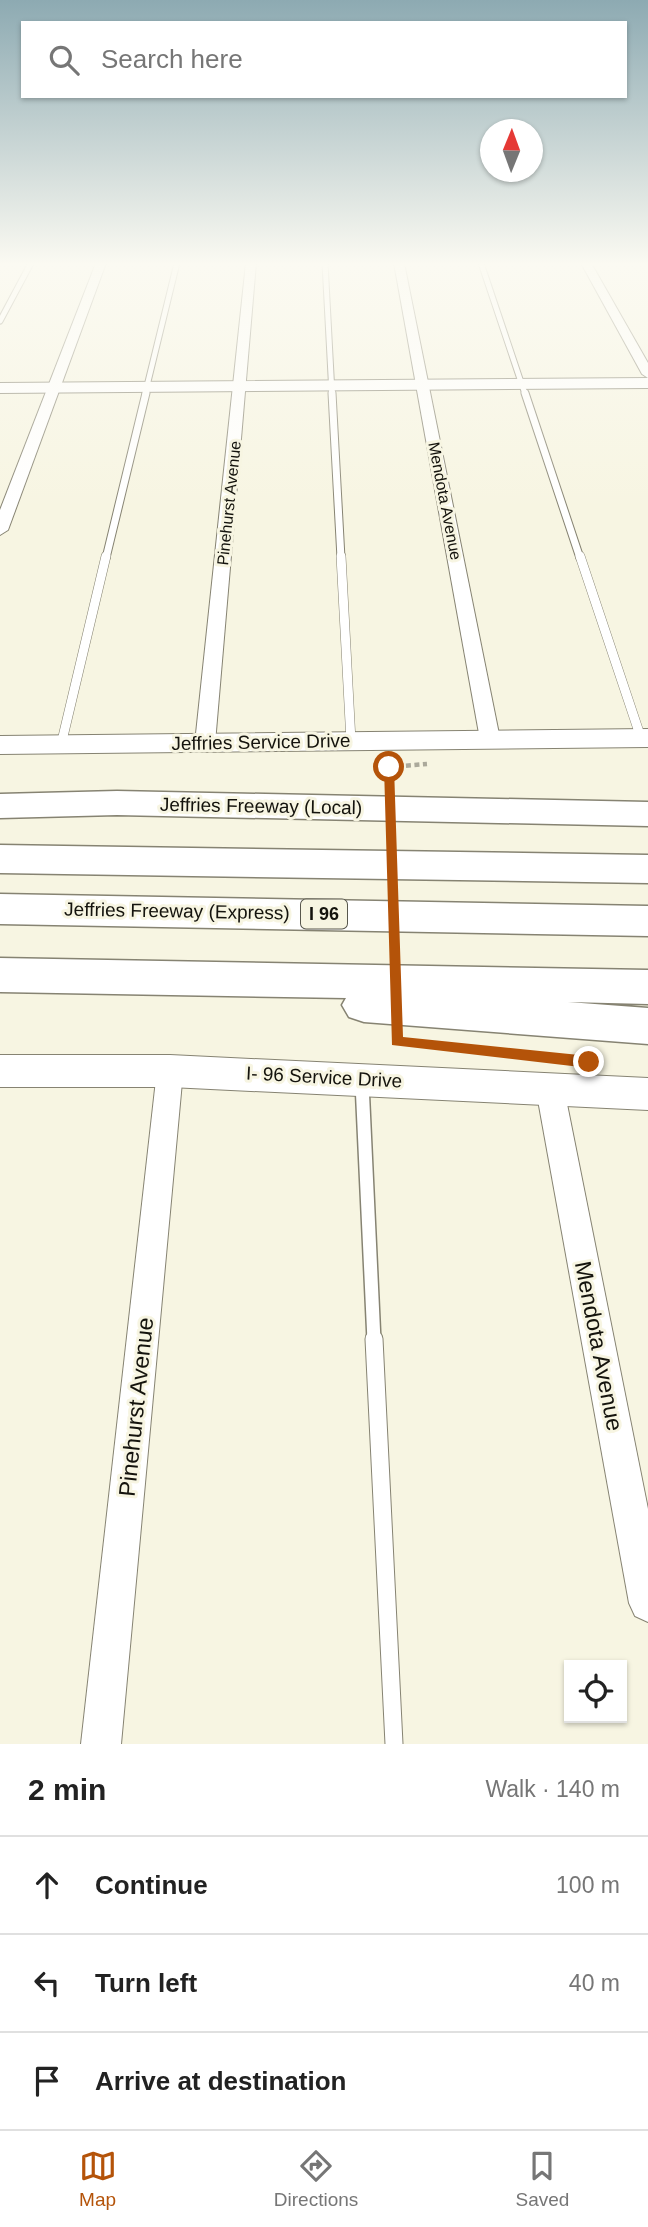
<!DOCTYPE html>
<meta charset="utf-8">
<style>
body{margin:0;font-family:Arial,sans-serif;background:#f2f2f2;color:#222}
.controls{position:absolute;right:21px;bottom:21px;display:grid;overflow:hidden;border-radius:0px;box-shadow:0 2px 5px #0004}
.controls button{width:63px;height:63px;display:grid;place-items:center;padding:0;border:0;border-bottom:2px solid #e0e0e0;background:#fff;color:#222;font:35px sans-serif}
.compass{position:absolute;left:480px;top:119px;width:63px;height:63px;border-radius:50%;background:#fff;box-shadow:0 2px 5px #0004;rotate:1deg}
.stop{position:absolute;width:21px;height:21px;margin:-16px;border:5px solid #b45309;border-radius:50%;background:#fff}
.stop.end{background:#b45309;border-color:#fff;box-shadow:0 2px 7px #0008}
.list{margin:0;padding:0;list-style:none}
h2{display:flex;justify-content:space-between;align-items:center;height:91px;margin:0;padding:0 28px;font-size:30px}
h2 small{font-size:23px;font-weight:400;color:#767676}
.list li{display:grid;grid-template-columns:46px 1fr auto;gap:21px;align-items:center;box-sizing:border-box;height:98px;padding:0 28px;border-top:2px solid #e0e0e0}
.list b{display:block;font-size:26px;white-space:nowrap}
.list em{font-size:23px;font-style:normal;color:#767676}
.icon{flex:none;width:38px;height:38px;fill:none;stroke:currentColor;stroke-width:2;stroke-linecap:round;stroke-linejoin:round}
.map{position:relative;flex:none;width:648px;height:1744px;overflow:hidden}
.search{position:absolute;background:#fff;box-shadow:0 2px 5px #0004;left:21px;right:21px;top:21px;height:77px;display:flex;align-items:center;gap:18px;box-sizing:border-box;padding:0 24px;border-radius:0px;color:#767676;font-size:26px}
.sheet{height:385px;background:#fff}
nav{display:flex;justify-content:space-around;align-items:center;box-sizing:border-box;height:98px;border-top:2px solid #e0e0e0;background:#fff;font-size:19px;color:#767676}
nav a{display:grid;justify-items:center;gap:4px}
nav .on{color:#b45309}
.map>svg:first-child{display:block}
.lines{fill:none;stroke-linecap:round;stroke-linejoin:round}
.lane-far4-casing{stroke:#868372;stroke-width:7}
.lane-far3-casing{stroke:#868372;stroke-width:9}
.lane-far2-casing{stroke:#868372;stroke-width:10}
.lane-far1-casing{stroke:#868372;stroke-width:16}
.lane-casing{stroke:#868372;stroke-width:19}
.street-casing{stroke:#868372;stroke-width:2}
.secondary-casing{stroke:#868372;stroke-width:2}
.highway-casing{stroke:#868372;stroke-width:3}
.path-far1{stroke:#aba99b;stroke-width:4.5;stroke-dasharray:5 3.5;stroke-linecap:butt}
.path{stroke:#aba99b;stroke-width:5;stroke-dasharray:7 4.5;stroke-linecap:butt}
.lane-far4{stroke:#fff;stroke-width:5}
.lane-far3{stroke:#fff;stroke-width:7}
.lane-far2{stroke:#fff;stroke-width:9}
.lane-far1{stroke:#fff;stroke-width:13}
.lane{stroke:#fff;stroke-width:17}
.street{fill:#fff;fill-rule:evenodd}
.secondary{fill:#fff;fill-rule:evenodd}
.highway{fill:#fff;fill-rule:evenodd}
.path-bridge-far1{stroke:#aba99b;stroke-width:4.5;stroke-dasharray:5 3.5;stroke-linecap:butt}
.path-bridge{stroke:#aba99b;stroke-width:5;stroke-dasharray:7 4.5;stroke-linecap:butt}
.route{fill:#b45309}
.labels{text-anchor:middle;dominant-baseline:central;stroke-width:6;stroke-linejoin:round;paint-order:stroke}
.far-street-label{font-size:16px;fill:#14130d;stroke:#f7f5e2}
.shield{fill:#f7f5e2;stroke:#58574d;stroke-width:2}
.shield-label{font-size:18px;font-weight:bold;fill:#14130d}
.street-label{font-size:19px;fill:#14130d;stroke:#f7f5e2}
.near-street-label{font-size:23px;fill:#14130d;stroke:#f7f5e2}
</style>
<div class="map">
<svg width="648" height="1744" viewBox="0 0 648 1744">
<rect width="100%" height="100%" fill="#f7f5e2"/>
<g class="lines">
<!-- lane-far4 casing -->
<g class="lane-far4-casing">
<g id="lane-far4">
<polyline points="325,263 332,394"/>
<polyline points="481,263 525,394"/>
<polyline points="0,321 31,263"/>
<polyline points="145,394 177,263"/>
</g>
</g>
<!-- lane-far3 casing -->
<g class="lane-far3-casing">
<g id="lane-far3">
<polyline points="332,393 341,558"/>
<polyline points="525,393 580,558"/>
<polyline points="106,558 146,393"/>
</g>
</g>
<!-- lane-far2 casing -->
<g class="lane-far2-casing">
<g id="lane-far2">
<polyline points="341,556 351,741"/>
<polyline points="580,556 641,738"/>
<polyline points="61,745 106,556"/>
</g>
</g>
<!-- lane-far1 casing -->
<g class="lane-far1-casing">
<polyline id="lane-far1" points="362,1083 374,1341"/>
</g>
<!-- lane casing -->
<g class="lane-casing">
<polyline id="lane" points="374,1339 394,1744"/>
</g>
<!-- street casing -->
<g class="street-casing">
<g id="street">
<polygon points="96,263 106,263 8,530 0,535 0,510"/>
<polygon points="246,263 256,263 215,743 212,748 198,748 195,743"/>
<polygon points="394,263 404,263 500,739 497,743 483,743 480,739"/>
<polygon points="581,263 591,263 648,363 648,378 642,374"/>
<polygon points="170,1060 179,1063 183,1071 121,1744 81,1744 157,1071 161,1063"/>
<polygon points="550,1077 560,1081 564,1089 648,1509 648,1622 635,1616 629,1603 536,1089 540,1081"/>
</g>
</g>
<!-- secondary casing -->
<g class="secondary-casing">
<g id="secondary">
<polygon points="648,378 648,388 0,393 0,383"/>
<polygon points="648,729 648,747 0,754 0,736"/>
<polygon points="0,1055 170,1055 648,1078 648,1110 170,1087 0,1087"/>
</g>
</g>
<!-- highway casing -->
<g class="highway-casing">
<g id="highway">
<polygon points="117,791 648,802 648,826 117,815 0,818 0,794"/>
<polygon points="0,845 648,855 648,883 0,873"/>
<polygon points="0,894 648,906 648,936 0,924"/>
<polygon points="0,958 648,970 648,1004 568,1002 648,1008 648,1044 364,1022 349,1017 342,1005 346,998 0,992"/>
</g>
</g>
<!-- path-far1 -->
<polyline class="path-far1" points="389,767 427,764"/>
<!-- path -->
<polyline class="path" points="397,1041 566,1060"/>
<!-- lane-far4 -->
<use href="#lane-far4" class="lane-far4"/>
<!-- lane-far3 -->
<use href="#lane-far3" class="lane-far3"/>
<!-- lane-far2 -->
<use href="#lane-far2" class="lane-far2"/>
<!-- lane-far1 -->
<use href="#lane-far1" class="lane-far1"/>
<!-- lane -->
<use href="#lane" class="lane"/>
<!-- street -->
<use href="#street" class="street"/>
<!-- secondary -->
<use href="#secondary" class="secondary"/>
<!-- highway -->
<use href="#highway" class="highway"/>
<!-- path-bridge-far1 -->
<polyline class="path-bridge-far1" points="389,767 396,1019"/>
<!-- path-bridge -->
<polyline class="path-bridge" points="396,1017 397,1041"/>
</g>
<!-- sky -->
<linearGradient id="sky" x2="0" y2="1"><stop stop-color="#8daab2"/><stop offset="0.52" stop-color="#fbfaf2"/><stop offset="1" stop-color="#fbfaf2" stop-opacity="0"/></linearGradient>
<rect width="648" height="508" fill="url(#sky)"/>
<!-- route -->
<polygon class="route" points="389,764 394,767 403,1037 589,1056 596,1062 594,1066 589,1068 392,1045 384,767"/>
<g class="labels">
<!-- far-street labels -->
<g class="far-street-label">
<text transform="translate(445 501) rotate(79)">Mendota Avenue</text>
<text transform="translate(229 503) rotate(-84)">Pinehurst Avenue</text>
</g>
<!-- shield labels -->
<rect class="shield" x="301" y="899.5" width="46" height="29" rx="5"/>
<g class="shield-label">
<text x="324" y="914">I 96</text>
</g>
<!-- street labels -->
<g class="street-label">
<text transform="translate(261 742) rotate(-1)">Jeffries Service Drive</text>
<text transform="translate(261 806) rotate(1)">Jeffries Freeway (Local)</text>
<text transform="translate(177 911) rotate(1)">Jeffries Freeway (Express)</text>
<text transform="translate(324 1077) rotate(3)">I- 96 Service Drive</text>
</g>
<!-- near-street labels -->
<g class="near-street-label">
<text transform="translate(599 1346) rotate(79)">Mendota Avenue</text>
<text transform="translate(136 1407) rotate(-84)">Pinehurst Avenue</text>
</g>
</g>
</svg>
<div class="controls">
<button><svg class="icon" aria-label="locate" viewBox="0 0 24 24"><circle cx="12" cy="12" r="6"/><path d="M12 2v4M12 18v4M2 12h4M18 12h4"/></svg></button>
</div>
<svg class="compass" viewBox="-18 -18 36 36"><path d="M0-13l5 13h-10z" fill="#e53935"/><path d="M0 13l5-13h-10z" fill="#767676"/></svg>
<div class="stop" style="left:389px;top:767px"></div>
<div class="stop end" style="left:589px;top:1062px"></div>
<div class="search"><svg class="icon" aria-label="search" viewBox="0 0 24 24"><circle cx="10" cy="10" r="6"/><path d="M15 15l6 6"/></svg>Search here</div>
</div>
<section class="sheet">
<h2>2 min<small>Walk · 140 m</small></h2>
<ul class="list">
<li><svg class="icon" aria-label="ahead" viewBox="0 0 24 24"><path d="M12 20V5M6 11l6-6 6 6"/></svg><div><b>Continue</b></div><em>100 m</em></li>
<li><svg class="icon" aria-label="left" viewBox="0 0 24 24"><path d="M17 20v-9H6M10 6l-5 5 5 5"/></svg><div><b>Turn left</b></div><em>40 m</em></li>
<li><svg class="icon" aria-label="arrive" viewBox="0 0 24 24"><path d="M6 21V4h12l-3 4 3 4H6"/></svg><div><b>Arrive at destination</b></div></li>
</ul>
</section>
<nav>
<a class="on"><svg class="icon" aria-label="map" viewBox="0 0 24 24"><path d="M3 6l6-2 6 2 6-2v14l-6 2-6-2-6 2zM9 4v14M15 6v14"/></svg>Map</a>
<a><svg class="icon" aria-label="directions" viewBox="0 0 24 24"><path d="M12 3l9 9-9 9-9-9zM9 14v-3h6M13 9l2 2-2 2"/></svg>Directions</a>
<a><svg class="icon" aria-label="saved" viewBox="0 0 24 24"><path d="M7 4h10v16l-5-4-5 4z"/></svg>Saved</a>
</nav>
